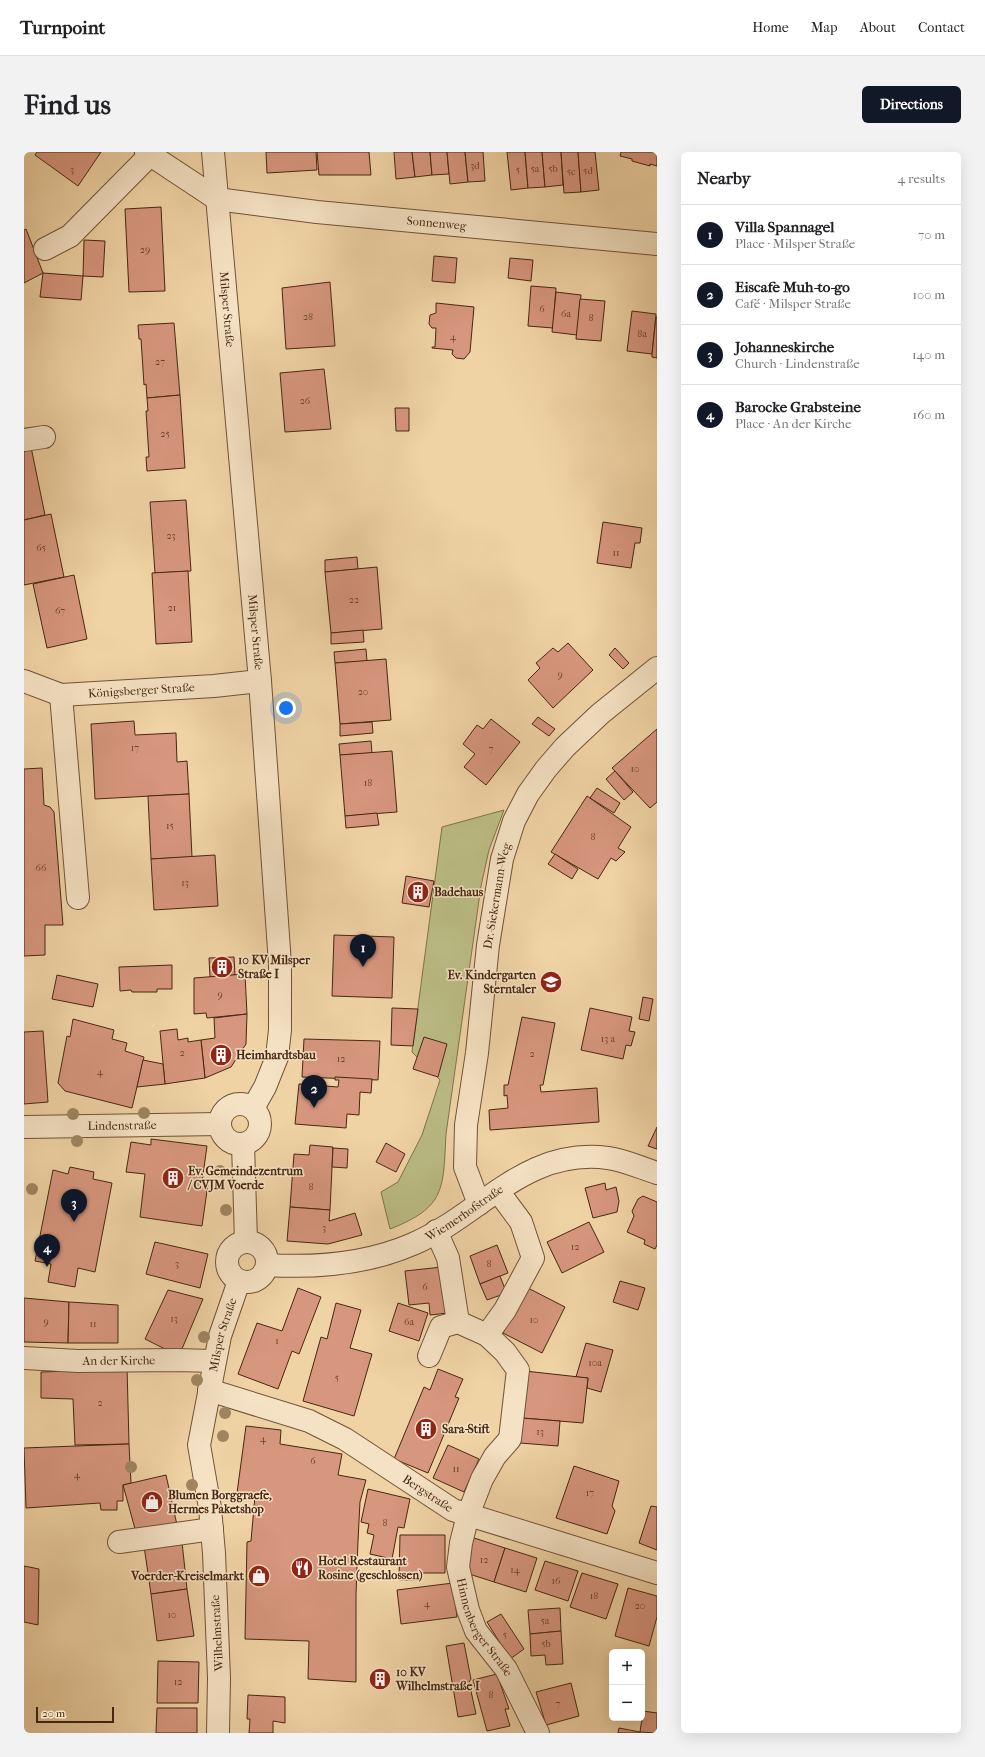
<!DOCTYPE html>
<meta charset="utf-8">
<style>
body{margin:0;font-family:"IM FELL French Canon",serif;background:#f2f2f2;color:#202124}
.controls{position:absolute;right:12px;bottom:12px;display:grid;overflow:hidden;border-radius:6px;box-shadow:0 4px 16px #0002}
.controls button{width:36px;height:36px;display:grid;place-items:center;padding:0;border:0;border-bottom:1px solid #e0e0e0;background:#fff;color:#202124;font:20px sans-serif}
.scale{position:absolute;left:12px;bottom:10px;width:78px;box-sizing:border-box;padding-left:4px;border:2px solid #472711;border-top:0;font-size:11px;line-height:14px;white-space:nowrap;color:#472711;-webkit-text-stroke:3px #f5e2c4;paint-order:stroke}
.you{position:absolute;left:262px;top:556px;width:14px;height:14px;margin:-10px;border:3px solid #fff;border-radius:50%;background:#1a73e8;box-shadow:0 0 0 6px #1a73e833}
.badge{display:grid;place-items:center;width:26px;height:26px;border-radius:50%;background:#111827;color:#fff;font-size:13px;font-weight:700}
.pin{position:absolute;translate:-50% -33px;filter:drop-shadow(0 1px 2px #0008)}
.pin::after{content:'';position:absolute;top:21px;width:14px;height:12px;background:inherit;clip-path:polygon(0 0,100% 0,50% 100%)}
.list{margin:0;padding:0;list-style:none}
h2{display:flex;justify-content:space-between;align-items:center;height:52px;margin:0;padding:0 16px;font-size:17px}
h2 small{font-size:13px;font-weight:400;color:#757577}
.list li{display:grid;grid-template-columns:26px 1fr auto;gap:12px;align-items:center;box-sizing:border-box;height:60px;padding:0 16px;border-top:1px solid #e0e0e0}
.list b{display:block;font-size:15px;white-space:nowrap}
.list p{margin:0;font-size:13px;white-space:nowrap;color:#757577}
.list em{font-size:13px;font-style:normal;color:#757577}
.map{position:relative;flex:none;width:633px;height:1581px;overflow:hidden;border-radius:6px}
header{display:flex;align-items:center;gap:24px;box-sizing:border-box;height:56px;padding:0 20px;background:#fff;border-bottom:1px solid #e0e0e0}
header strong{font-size:19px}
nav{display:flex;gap:22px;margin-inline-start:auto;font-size:14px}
.intro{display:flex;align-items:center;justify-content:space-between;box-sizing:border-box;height:96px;padding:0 24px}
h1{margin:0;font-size:28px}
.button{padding:10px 18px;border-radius:6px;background:#111827;color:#fff;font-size:14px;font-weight:700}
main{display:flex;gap:24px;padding:0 24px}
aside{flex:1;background:#fff;border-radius:6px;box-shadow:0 4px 16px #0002}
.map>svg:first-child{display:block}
.green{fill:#bbbc85;stroke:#81724b}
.building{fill:#d7967e;stroke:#472711}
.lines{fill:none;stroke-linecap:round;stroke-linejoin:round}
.minor-casing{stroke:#715236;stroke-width:24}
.minor{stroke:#f5e2c4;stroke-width:22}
.tree{fill:#a08560}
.labels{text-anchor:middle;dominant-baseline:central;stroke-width:3;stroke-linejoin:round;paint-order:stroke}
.number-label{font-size:10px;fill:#6b432c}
.street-label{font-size:12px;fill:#472711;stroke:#f5e2c4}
.poi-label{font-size:12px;font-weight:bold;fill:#472711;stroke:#f5e2c4;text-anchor:start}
</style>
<header>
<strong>Turnpoint</strong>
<nav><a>Home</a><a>Map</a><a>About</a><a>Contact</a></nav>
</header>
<div class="intro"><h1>Find us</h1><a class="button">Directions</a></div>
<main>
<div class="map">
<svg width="633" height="1581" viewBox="0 0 633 1581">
<rect width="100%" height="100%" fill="#f0d3a5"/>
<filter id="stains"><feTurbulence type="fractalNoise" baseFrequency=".005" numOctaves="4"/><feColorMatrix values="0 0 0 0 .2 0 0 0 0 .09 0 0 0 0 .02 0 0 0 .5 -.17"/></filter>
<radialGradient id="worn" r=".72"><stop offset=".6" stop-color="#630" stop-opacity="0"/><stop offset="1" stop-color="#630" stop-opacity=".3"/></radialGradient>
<!-- green -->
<path class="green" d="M480 658 465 698 457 734 422 982C419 1037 422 1055 366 1077L357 1040 374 1030 398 983 416 928 388 900 418 675Z"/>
<!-- building -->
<g class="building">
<polygon points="13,0 77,0 54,34 11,3"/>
<polygon points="242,0 292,0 293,18 243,21"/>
<polygon points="293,0 345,0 347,23 295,23"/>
<polygon points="370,0 388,0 391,25 372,27"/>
<polygon points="388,0 406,0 408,23 391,25"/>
<polygon points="406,0 423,0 425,22 408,23"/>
<polygon points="423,0 441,0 444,30 426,32"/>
<polygon points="441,0 459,0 461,29 444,30"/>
<polygon points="483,0 501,0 504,36 487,38"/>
<polygon points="501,0 518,0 521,35 504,36"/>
<polygon points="518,0 537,0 539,33 521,35"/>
<polygon points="537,0 554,0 557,40 540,41"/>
<polygon points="554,0 571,0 575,38 557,40"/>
<polygon points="597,0 633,0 633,14 626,12 626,14 608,9 608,7 596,4"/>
<polygon points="137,55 141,139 105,140 101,57"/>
<polygon points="2,77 19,121 0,131 0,78"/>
<polygon points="60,88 81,89 79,125 59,124"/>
<polygon points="410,104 433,106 431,131 408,129"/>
<polygon points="486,106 509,108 507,129 484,126"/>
<polygon points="19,121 59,124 57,148 16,145"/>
<polygon points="306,130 311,194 262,197 258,136"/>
<polygon points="507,134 532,136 529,176 504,174"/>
<polygon points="532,140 557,143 553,183 528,180"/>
<polygon points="556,147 581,149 577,189 552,187"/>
<polygon points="412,151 450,155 446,200 440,207 432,206 428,202 429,198 408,196 408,195 411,195 412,176 408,176 405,172 406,163 412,161"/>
<polygon points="608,159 632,162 628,202 603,199"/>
<polygon points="632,165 633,165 633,206 628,205 628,202"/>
<polygon points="150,171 156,243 123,246 122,232 120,233 117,187 115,187 114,173"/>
<polygon points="300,217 307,277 261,280 256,221"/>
<polygon points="156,243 161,316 123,319 122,305 125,305 122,259 124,259 123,246"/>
<polygon points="371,256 385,256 385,279 372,279"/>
<polygon points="7,295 21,363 0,368 0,297"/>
<polygon points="162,348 167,419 131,421 126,350"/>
<polygon points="27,362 40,425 0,433 0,368"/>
<polygon points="579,370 618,376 616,391 611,391 607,416 573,411"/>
<polygon points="333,405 334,417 301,420 301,408"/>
<polygon points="353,415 358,477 307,481 301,420"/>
<polygon points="164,419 168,490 132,492 128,421"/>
<polygon points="50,423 63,487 23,496 9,432"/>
<polygon points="339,478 340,490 307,492 307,481"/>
<polygon points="544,491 569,518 529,556 504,528 516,516 512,511 529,496 534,500"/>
<polygon points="591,496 605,511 599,517 585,503"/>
<polygon points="342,497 343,509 311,511 310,500"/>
<polygon points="362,507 367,568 316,572 311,511"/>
<polygon points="514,565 531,577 525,584 508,572"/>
<polygon points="467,567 496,590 462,633 440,615 451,602 439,592 453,573 459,577"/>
<polygon points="110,569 111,583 152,581 153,610 163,609 165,642 71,647 67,572"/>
<polygon points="348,570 349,581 316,584 316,572"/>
<polygon points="633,577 633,650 626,656 588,616"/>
<polygon points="347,589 348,601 316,603 315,592"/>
<polygon points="368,599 373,660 321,664 316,603"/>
<polygon points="18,616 20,653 26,655 30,660 39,773 21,773 21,803 0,804 0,617"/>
<polygon points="591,619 609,640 600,648 582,627"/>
<polygon points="573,636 596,651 590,661 566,646"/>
<polygon points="165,642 168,705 127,707 124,644"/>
<polygon points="563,644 607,675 594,696 601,700 592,709 587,706 574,727 527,700"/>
<polygon points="353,661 355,673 322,676 321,664"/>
<polygon points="531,702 554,717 548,727 524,712"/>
<polygon points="191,703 194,754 130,758 127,707"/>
<polygon points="382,724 410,729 405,755 378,751"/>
<polygon points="310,783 370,785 368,846 308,844"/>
<polygon points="210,805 211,823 186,825 185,806"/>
<polygon points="148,813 148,837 133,837 133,840 108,840 107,838 96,839 95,815"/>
<polygon points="221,822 223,862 183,866 182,861 170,862 170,826"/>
<polygon points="33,823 74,832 69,855 28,847"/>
<polygon points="619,845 629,847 625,869 615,867"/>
<polygon points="368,856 394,857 389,894 367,893"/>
<polygon points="566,856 608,865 605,879 611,880 607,894 602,893 599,907 557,898"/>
<polygon points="223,862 222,892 207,915 181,926 177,888 191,886 190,866"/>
<polygon points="498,865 531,871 519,933 516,933 517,940 573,936 575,970 466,978 465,958 484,956 483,943 480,944 480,933 484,933"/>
<polygon points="49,867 90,878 88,887 103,891 101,899 120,905 108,956 41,939 34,931 43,884 46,885"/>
<polygon points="153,877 154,888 164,886 164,890 177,888 181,926 141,932 136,879"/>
<polygon points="19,879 24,950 0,952 0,880"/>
<polygon points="400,885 423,892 414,925 389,917"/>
<polygon points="280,887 356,889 354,928 278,925"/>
<polygon points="119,908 139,912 141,932 113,935"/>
<polygon points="311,925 348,927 347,941 336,940 335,963 323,962 322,976 271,972 275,932 314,935 315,928 311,928"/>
<polygon points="633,975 633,997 624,994"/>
<polygon points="127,987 183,994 178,1030 184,1032 178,1074 116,1065 121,1022 102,1020 107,990 127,993"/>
<polygon points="362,991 381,1002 372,1020 352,1010"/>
<polygon points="286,993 309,995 306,1058 266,1055 270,1002 285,1003"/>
<polygon points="309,996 324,997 323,1016 308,1015"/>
<polygon points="46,1015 70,1020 69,1027 88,1031 71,1120 54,1116 51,1135 24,1130 27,1112 11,1109 29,1018 44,1022"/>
<polygon points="581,1031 582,1038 592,1035 595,1049 593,1060 569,1066 561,1036"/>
<polygon points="619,1044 633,1050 633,1093 631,1097 620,1092 621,1088 603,1080 610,1064 608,1059 614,1047"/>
<polygon points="266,1055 306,1058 305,1069 331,1061 338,1083 304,1092 263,1089"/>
<polygon points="565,1070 580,1100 538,1121 523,1090"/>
<polygon points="131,1090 184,1102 176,1136 122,1122"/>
<polygon points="473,1093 484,1121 456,1132 446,1104"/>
<polygon points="418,1115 424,1161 406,1163 405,1151 385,1153 381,1119"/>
<polygon points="476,1124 481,1137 477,1143 463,1148 456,1132"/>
<polygon points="596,1129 621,1136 614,1158 589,1150"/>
<polygon points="502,1135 541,1155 518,1201 479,1181"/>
<polygon points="274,1136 297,1145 275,1202 268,1199 254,1237 214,1222 233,1171 258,1179"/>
<polygon points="144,1138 179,1147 155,1204 121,1187"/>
<polygon points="0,1146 45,1150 44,1191 0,1190"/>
<polygon points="45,1150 94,1153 94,1191 44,1191"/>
<polygon points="312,1151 337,1158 326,1196 348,1202 330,1264 279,1249 297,1185 303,1187"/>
<polygon points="374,1151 404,1161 395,1189 365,1179"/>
<polygon points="562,1191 589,1198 577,1240 563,1236 564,1226 552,1225"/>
<polygon points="103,1214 105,1292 51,1293 49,1247 17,1246 17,1220 48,1219"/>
<polygon points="414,1217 439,1227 431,1245 435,1246 404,1321 370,1307 400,1235 406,1238"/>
<polygon points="501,1219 564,1226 559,1271 498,1266"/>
<polygon points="498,1266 536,1269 534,1294 496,1291"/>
<polygon points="222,1274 257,1278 256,1292 318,1302 314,1323 342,1328 336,1350 334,1389 332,1442 332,1530 284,1527 285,1489 221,1487 223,1390 227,1389 231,1344 213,1341"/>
<polygon points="105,1292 107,1331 99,1333 99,1349 93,1349 93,1358 77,1358 76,1351 2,1356 0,1296"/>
<polygon points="424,1293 455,1307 440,1340 409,1326"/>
<polygon points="550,1314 595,1329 588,1354 591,1359 583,1382 532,1366"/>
<polygon points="142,1323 153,1373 113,1384 99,1333"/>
<polygon points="344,1337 386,1347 380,1376 374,1375 368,1407 346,1402 350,1383 343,1381 345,1372 337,1370"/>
<polygon points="627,1354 633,1355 633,1398 615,1391"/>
<polygon points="376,1383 421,1383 421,1421 397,1421 397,1428 375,1428"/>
<polygon points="450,1386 481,1396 470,1430 439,1420"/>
<polygon points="158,1390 163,1437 127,1442 120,1394"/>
<polygon points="481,1396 513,1406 502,1440 470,1430"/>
<polygon points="521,1409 554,1419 544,1449 511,1438"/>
<polygon points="0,1414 15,1417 14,1473 0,1470"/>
<polygon points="558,1421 594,1432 582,1467 546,1455"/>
<polygon points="429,1431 433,1465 377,1472 373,1438"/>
<polygon points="604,1436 633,1444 633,1465 625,1494 591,1484"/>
<polygon points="163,1437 170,1484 133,1489 127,1442"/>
<polygon points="536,1456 537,1479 506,1482 504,1458"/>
<polygon points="477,1462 500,1497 486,1507 463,1470"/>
<polygon points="537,1479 539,1512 522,1513 521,1503 507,1504 506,1482"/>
<polygon points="440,1491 447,1527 445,1530 452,1562 434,1565 422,1494"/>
<polygon points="134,1509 175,1510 174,1551 133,1551"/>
<polygon points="473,1522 485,1557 481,1557 486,1574 463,1579 449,1528"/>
<polygon points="351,1523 361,1523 361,1531 351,1532"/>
<polygon points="547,1531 555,1564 522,1573 512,1540"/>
<polygon points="224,1543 261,1545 261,1571 249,1569 249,1581 225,1581 226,1567 223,1567"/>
<polygon points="133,1556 173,1556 173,1581 132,1581"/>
<polygon points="619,1559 633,1561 633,1581 616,1580"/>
<polygon points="595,1576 616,1580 616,1581 594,1581"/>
</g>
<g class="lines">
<!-- minor casing -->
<g class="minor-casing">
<g id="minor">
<path id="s1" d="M122 0 193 47 293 60 633 92"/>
<path id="s2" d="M189 0 236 529 256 812V878L253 905 241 935 229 956"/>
<polyline points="21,97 46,84 126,3"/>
<polyline points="0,288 20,285"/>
<path id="s3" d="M0 529 37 543 190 534 236 529"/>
<polyline points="37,543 54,746"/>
<circle cx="216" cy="972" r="20"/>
<path id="s4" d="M0 975 196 972"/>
<polyline points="219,992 222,1089"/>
<path id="s5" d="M455 1052 441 1015 442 973 453 901 464 793 478 707 490 669 504 642 522 617 541 595 576 562 633 516"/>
<path id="s6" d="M412 1079 424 1106 434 1170 463 1183 481 1200 494 1218 486 1287 471 1304 458 1327 444 1363 437 1391 434 1415 444 1458 452 1479 482 1517 514 1581"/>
<circle cx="223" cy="1110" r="20"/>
<path id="s7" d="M243 1113C292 1116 343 1112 389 1092 457 1063 501 995 584 1006 600 1008 617 1016 633 1021"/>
<polyline points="463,1183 481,1158 509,1106 497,1070 474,1039"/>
<polyline points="405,1204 417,1175 434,1170"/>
<path id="s8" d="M0 1206 54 1209 152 1208 190 1209"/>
<path id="s9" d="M185 1238 285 1269 321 1287 429 1358 633 1421"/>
<polyline points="95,1390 188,1377"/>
<path id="s10" d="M194 1581 195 1526 190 1401 186 1356 175 1293 196 1184 215 1129"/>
</g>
</g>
<!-- minor -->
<use href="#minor" class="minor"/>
</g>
<!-- trees -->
<g class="tree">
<circle cx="120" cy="961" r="6"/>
<circle cx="49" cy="962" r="6"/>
<circle cx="53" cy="989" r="6"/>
<circle cx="196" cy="1019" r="6"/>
<circle cx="8" cy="1037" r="6"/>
<circle cx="202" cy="1058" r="6"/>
<circle cx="180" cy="1185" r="6"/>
<circle cx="173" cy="1228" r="6"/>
<circle cx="201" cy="1261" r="6"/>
<circle cx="199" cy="1284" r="6"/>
<circle cx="107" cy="1315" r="6"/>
<circle cx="168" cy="1333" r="6"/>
</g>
<!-- icons -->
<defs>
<g id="building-disc" transform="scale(1.15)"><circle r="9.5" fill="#8f2418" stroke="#f5e2c4"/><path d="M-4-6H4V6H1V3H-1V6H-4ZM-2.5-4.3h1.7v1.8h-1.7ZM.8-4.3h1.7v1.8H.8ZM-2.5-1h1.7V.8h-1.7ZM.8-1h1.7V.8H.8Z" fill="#fff"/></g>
<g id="school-disc" transform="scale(1.15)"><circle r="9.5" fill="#8f2418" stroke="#f5e2c4"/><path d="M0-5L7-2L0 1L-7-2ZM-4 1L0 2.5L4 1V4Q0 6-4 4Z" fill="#fff"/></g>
<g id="shop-disc" transform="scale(1.15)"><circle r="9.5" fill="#8f2418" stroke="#f5e2c4"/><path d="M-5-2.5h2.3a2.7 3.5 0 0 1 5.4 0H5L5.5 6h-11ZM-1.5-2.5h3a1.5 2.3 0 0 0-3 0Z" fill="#fff"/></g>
<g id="restaurant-disc" transform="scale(1.15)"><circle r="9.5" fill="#8f2418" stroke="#f5e2c4"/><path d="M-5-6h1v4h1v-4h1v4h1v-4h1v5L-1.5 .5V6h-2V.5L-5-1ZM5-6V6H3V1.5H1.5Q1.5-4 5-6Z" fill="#fff"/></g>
</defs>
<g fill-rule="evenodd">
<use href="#building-disc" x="394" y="740"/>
<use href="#building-disc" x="198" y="815"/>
<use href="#school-disc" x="527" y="830"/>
<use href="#building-disc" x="197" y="903"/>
<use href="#building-disc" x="149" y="1026"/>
<use href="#building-disc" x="402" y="1277"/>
<use href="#shop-disc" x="128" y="1350"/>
<use href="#restaurant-disc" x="278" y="1416"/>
<use href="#shop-disc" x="235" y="1424"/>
<use href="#building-disc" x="356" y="1527"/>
</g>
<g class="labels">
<!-- number labels -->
<g class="number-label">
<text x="451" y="14">3d</text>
<text x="511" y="17">5a</text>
<text x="529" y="17">5b</text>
<text x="48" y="18">3</text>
<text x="494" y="18">5</text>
<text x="564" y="19">5d</text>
<text x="547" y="20">5c</text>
<text x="121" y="98">29</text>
<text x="518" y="157">6</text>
<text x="542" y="162">6a</text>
<text x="284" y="165">28</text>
<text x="567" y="166">8</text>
<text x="618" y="182">8a</text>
<text x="429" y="185">4</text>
<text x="136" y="210">27</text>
<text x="281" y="249">26</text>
<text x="141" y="282">25</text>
<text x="147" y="384">23</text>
<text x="17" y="396">65</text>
<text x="592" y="401">11</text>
<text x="330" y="448">22</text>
<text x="148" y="456">21</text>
<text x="36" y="459">67</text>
<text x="536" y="523">9</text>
<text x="339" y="540">20</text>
<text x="111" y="596">17</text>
<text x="467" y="597">7</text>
<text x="611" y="617">10</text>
<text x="344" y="631">18</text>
<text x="146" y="674">15</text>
<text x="569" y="685">8</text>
<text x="17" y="716">66</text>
<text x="161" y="731">13</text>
<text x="196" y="843">9</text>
<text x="584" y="887">13 a</text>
<text x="158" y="901">2</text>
<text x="508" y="902">2</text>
<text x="317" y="907">12</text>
<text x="76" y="920">4</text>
<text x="287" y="1035">8</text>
<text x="300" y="1076">3</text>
<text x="551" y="1095">12</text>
<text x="153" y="1112">3</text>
<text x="465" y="1112">8</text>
<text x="401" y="1135">6</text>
<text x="150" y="1167">13</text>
<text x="510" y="1168">10</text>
<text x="22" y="1170">9</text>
<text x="385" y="1170">6a</text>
<text x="69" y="1172">11</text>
<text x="253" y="1189">1</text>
<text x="571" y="1211">10a</text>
<text x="313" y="1226">5</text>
<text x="76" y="1251">2</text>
<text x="516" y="1280">13</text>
<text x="239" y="1287">4</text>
<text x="289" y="1309">6</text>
<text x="432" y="1317">11</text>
<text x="53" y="1323">4</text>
<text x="566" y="1341">17</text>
<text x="361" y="1371">8</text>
<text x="460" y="1408">12</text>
<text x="491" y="1418">14</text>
<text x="532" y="1429">16</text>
<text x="570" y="1444">18</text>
<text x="403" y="1452">4</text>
<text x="616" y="1454">20</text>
<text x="148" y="1463">10</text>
<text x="521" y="1469">5a</text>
<text x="481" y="1483">5</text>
<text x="522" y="1492">5b</text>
<text x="154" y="1530">12</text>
<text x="467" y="1543">8</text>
<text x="534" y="1552">7</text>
</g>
<!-- street labels -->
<g class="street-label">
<text stroke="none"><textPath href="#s1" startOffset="306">Sonnenweg</textPath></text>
<text stroke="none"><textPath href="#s2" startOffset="158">Milsper Straße</textPath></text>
<text stroke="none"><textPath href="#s2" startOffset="482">Milsper Straße</textPath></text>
<text stroke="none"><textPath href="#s3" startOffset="120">Königsberger Straße</textPath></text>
<text stroke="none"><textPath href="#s5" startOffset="313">Dr.-Siekermann-Weg</textPath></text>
<text stroke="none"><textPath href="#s4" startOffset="98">Lindenstraße</textPath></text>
<text stroke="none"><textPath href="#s7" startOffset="209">Wiemerhofstraße</textPath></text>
<text stroke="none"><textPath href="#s10" startOffset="402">Milsper Straße</textPath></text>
<text stroke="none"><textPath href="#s8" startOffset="95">An der Kirche</textPath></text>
<text stroke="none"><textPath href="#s9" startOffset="244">Bergstraße</textPath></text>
<text stroke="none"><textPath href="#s6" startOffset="450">Hinnenberger Straße</textPath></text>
<text transform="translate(193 1481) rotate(-93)">Wilhelmstraße</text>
</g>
<!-- poi labels -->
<g class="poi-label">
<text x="410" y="740">Badehaus</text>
<text x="214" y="808">10 KV Milsper<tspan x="214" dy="14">Straße I</tspan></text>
<text x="512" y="823" text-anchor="end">Ev. Kindergarten<tspan x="512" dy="14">Sterntaler</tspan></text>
<text x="212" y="903">Heimhardtsbau</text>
<text x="164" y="1019">Ev. Gemeindezentrum<tspan x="164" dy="14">/ CVJM Voerde</tspan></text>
<text x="418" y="1277">Sara-Stift</text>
<text x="144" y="1343">Blumen Borggraefe,<tspan x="144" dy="14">Hermes Paketshop</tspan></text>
<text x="294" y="1409">Hotel Restaurant<tspan x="294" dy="14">Rosine (geschlossen)</tspan></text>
<text x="220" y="1424" text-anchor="end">Voerder-Kreiselmarkt</text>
<text x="372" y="1520">10 KV<tspan x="372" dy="14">Wilhelmstraße I</tspan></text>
</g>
</g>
<rect width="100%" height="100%" filter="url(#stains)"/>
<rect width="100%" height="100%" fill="url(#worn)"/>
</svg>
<div class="controls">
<button>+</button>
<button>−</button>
</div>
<div class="scale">20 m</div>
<div class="you"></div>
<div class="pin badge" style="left:339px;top:815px">1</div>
<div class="pin badge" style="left:290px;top:956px">2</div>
<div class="pin badge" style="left:50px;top:1070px">3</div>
<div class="pin badge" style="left:23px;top:1115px">4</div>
</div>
<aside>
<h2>Nearby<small>4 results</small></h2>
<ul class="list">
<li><span class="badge">1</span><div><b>Villa Spannagel</b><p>Place · Milsper Straße</p></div><em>70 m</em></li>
<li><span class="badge">2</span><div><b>Eiscafe Muh-to-go</b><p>Café · Milsper Straße</p></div><em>100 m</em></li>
<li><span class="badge">3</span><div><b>Johanneskirche</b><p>Church · Lindenstraße</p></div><em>140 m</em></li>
<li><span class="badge">4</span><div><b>Barocke Grabsteine</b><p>Place · An der Kirche</p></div><em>160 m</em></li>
</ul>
</aside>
</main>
